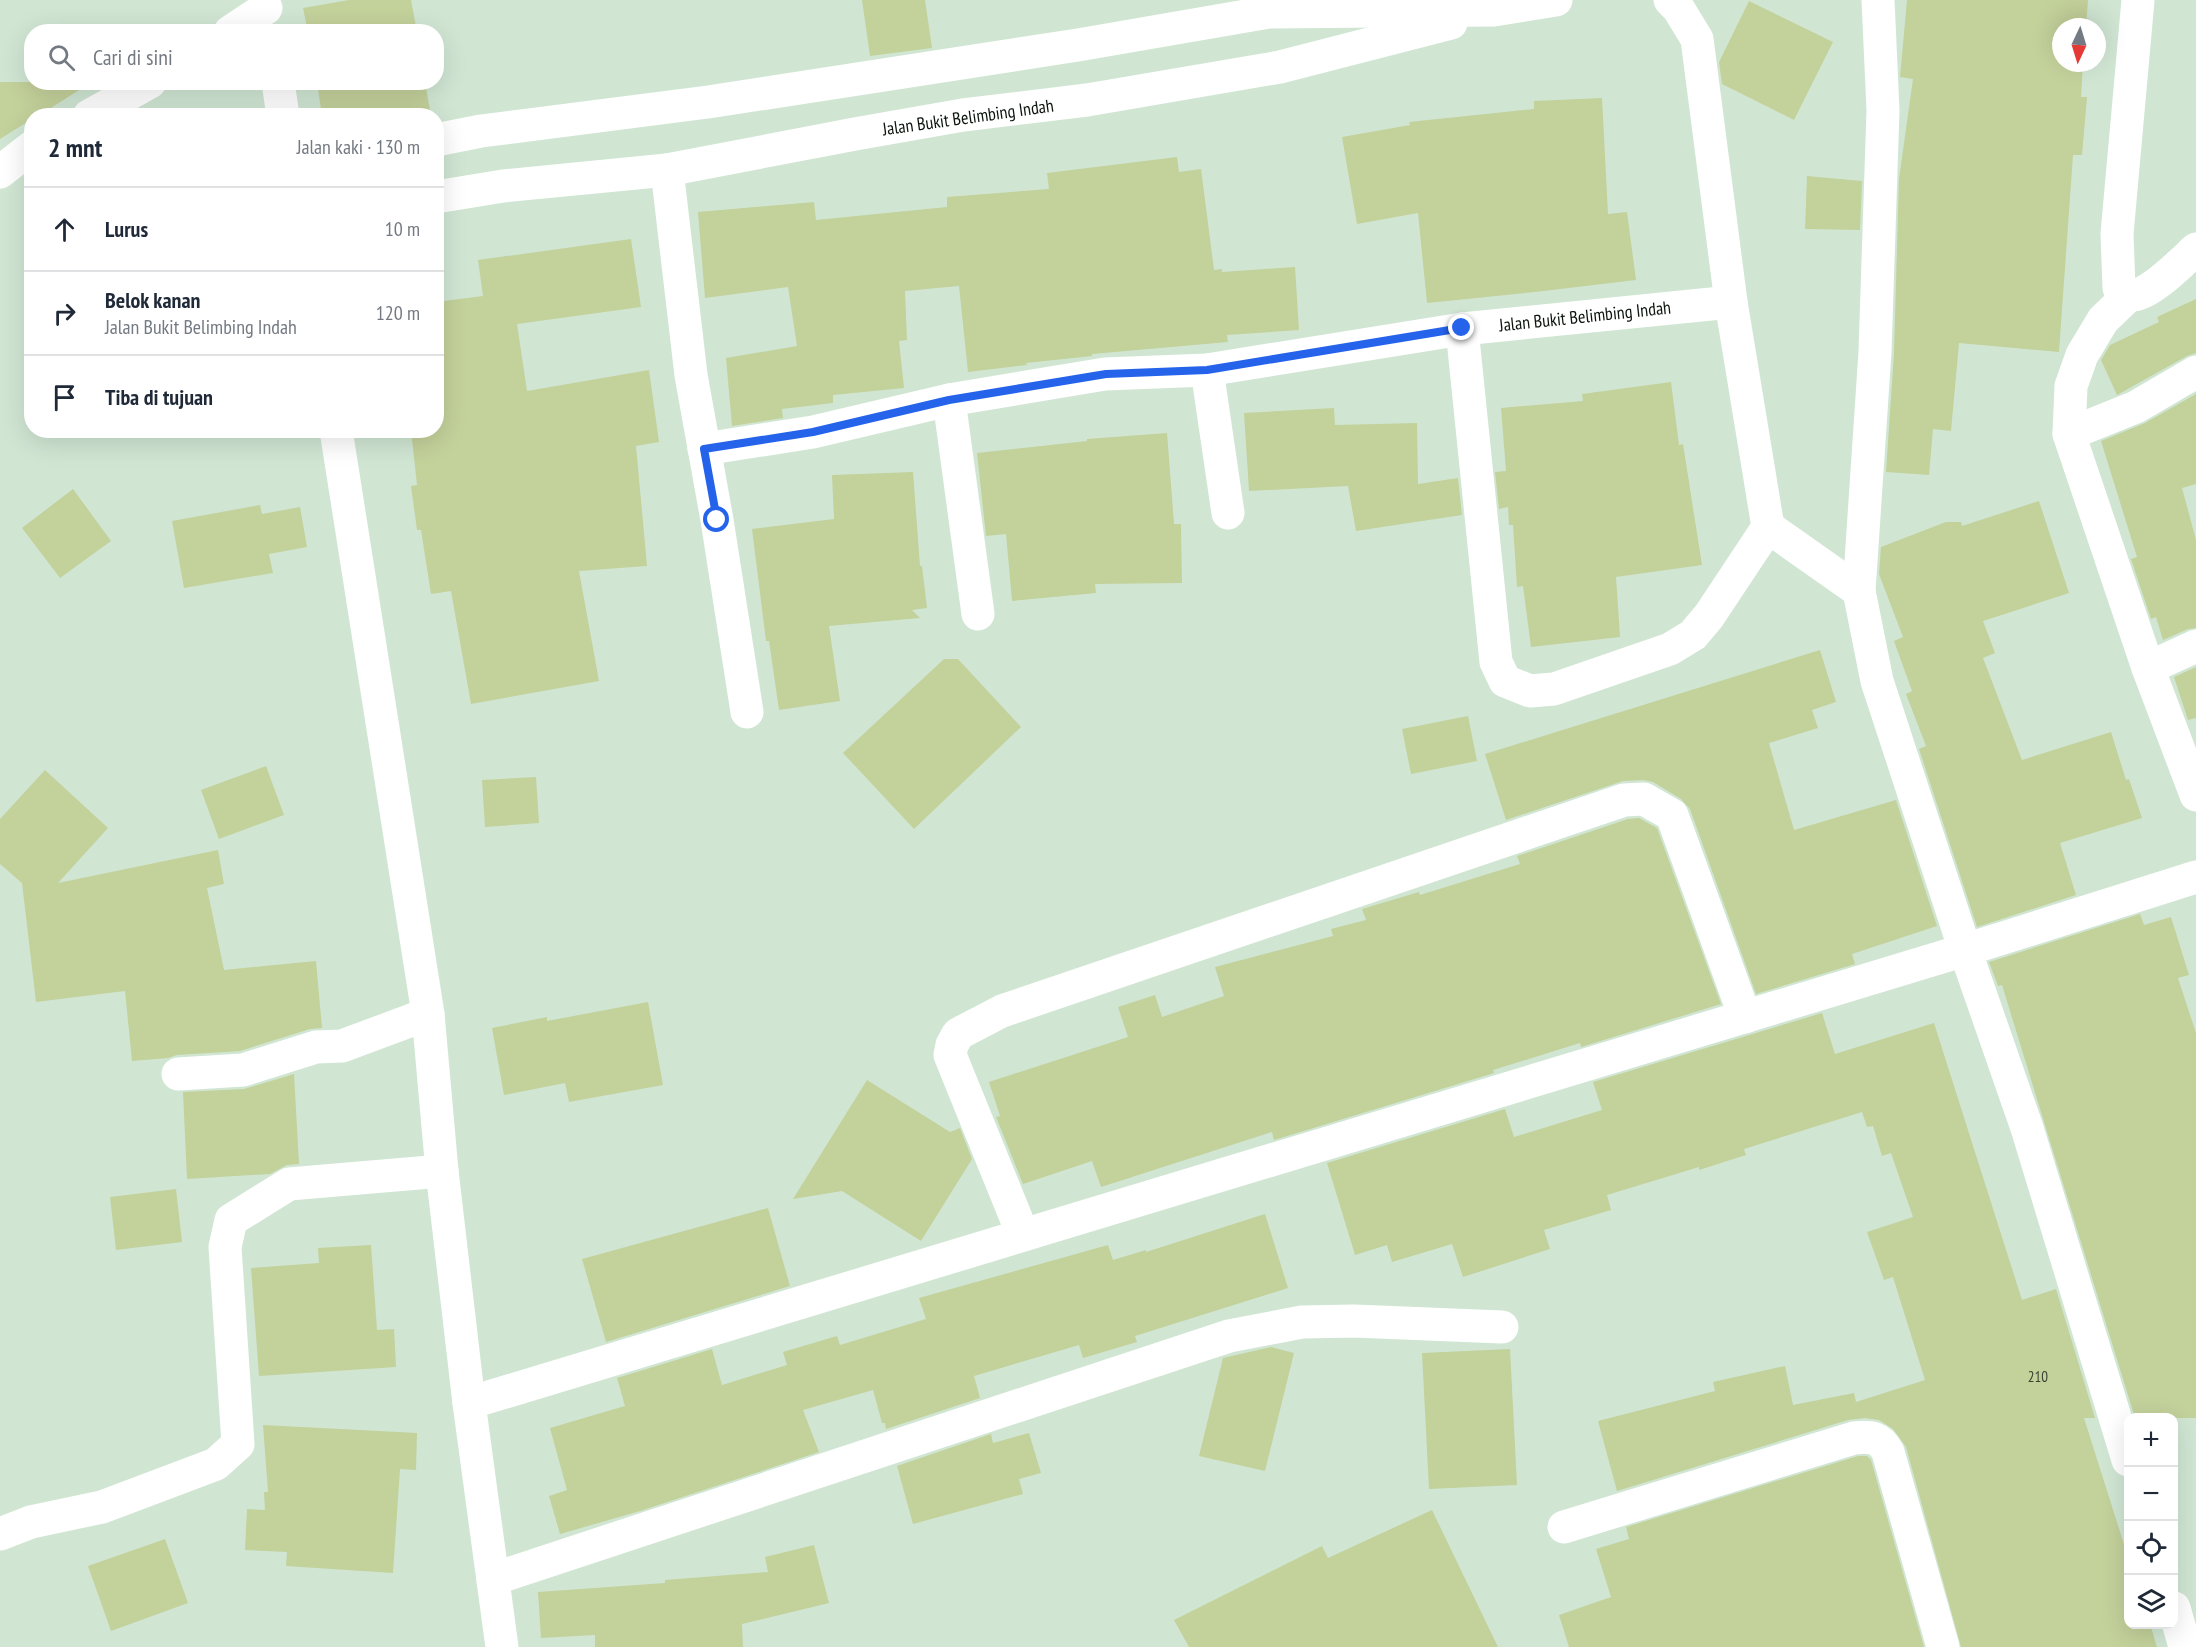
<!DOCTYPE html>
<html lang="id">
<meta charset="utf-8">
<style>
body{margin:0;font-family:"PT Sans Narrow",sans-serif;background:#f2f2f3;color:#1f2937}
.controls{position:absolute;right:18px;bottom:18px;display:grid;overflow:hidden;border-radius:12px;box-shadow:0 6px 24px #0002}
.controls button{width:54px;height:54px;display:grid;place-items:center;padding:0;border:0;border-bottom:2px solid #e0e1e3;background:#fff;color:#1f2937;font:30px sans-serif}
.compass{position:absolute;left:2052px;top:18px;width:54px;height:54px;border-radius:50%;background:#fff;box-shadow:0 6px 24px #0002;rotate:184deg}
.stop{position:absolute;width:18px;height:18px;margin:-14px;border:4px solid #2563eb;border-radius:50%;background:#fff}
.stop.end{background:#2563eb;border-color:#fff;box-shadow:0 2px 6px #0008}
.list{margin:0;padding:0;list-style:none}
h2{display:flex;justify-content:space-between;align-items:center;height:78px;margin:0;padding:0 24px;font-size:26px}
h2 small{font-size:20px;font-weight:400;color:#747a83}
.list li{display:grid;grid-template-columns:39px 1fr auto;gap:18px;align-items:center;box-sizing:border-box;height:84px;padding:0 24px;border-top:2px solid #e0e1e3}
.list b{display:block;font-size:22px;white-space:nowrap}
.list p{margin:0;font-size:20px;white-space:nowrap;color:#747a83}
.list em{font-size:20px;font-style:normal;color:#747a83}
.icon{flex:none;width:33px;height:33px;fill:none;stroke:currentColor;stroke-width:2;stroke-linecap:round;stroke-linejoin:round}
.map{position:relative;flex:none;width:2196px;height:1647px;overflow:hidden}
.search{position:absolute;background:#fff;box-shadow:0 6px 24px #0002;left:24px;top:24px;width:420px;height:66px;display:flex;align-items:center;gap:15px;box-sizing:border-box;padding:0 21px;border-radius:24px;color:#747a83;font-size:22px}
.panel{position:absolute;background:#fff;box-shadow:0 6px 24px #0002;left:24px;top:108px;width:420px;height:330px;border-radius:24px}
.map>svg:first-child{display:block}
.building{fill:#c3d19b}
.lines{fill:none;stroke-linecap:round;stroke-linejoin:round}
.minor{stroke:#fff;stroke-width:33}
.route{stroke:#2563eb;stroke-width:8}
.labels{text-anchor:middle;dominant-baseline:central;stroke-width:6;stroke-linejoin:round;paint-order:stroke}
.number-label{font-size:15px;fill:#3a4331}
.street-label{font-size:18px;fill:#0c140e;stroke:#fff}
</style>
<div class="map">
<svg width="2196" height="1647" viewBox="0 0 2196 1647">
<rect width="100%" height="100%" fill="#d0e6d3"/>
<!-- building -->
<g class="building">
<polygon points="349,0 411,0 417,32 308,32 303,8"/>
<polygon points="862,0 925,0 932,48 870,56"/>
<polygon points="1907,0 2088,0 2086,27 2061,27 2061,63 2083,63 2081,97 2087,97 2082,155 2073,155 2059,352 1959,343 1951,431 1933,429 1929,475 1886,472 1894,353 1899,179 1913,79 1900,77"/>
<polygon points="1749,1 1833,42 1794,120 1722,84 1719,62"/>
<polygon points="0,82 92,82 38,116 32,116 32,119 0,139"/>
<polygon points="317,82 425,82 431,116 322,116"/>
<polygon points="1602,98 1608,214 1627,212 1636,280 1535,292 1427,303 1418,213 1357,224 1342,137 1410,125 1409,122 1534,109 1534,101"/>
<polygon points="1177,157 1179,172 1201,169 1214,270 1222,269 1222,272 1295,267 1299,330 1227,335 1228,342 1092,354 1092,356 1026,363 1027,365 968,372 959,286 905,291 907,340 899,341 904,388 833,395 833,403 782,409 783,418 732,426 726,358 797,346 788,287 705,298 698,212 814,202 816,220 947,207 947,197 1049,189 1047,173"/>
<polygon points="1807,176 1862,181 1860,230 1805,229"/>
<polygon points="631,239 641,307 517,324 527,391 649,370 659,442 636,446 647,566 579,571 599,681 471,704 451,591 431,594 421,530 417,530 411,486 417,485 411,430 436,430 436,302 483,296 478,260"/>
<polygon points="2196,299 2196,353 2187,356 2117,395 2101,360 2110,345 2159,322 2157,317"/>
<polygon points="1671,382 1679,445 1683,444 1702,565 1616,577 1620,637 1531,647 1523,586 1517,587 1513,525 1509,525 1508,507 1499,509 1495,472 1506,471 1501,408 1583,401 1582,394"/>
<polygon points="2196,394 2196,484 2182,488 2196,540 2196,628 2188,629 2163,640 2156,617 2151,619 2131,559 2137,557 2101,441 2145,423"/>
<polygon points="1334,408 1335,425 1417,423 1418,484 1458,478 1462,515 1356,531 1348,486 1249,491 1244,413"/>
<polygon points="1167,433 1174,524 1181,524 1182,583 1095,584 1096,593 1012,601 1006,534 986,536 977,453 1087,441 1087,439"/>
<polygon points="913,472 920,566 922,566 927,608 912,610 920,618 829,626 840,701 779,710 769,641 766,641 752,529 834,519 832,475"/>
<polygon points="73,489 111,541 60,578 22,528"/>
<polygon points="2039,501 2069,593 1983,621 1995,653 1983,658 2022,760 2111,732 2126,780 2129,779 2142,818 2060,843 2076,895 1977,927 1919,749 1926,746 1906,694 1912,691 1894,641 1903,637 1879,574 1881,547 1946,522 1961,522 1962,526"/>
<polygon points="260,505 262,514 300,507 307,547 269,554 273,573 184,588 172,521"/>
<polygon points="1820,650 1836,702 1812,710 1818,728 1769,743 1794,830 1896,800 1937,926 1852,954 1855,964 1756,994 1690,809 1681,799 1653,782 1643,780 1623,781 1506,820 1485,754"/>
<polygon points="944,659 958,659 1021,727 914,829 843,753"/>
<polygon points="2196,667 2196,718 2188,720 2174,677"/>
<polygon points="1468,716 1477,761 1411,774 1402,729"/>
<polygon points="266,766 284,815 219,839 201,790"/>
<polygon points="45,770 108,828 58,883 218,850 224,884 207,888 224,970 316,961 322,1028 310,1029 240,1051 177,1055 168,1058 132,1061 125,991 36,1002 22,883 0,864 0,819"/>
<polygon points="536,777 539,823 485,827 482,780"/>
<polygon points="1639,818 1657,828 1721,1004 1581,1047 1580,1043 1493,1070 1494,1073 1274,1140 1272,1132 1101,1187 1092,1161 1023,1184 996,1117 1000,1116 989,1082 1128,1037 1118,1007 1155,995 1162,1017 1224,996 1215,967 1333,936 1331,929 1366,920 1362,909 1419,892 1420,895 1520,864 1517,856 1628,819"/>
<polygon points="2140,914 2144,925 2171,917 2189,975 2178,978 2196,1033 2196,1418 2135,1418 2002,985 1998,986 1989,962"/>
<polygon points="648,1002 663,1085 569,1102 565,1083 504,1095 492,1028 547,1017 547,1021"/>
<polygon points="1822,1013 1835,1054 1934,1023 2022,1300 2056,1289 2095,1418 2084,1418 2128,1557 2128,1624 2150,1624 2157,1647 1961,1647 1906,1447 1893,1429 1879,1420 1865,1418 1848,1420 1617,1491 1598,1421 1715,1391 1713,1382 1785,1366 1793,1405 1854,1393 1856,1402 1925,1380 1893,1277 1884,1280 1867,1232 1913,1217 1891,1153 1882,1156 1873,1126 1867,1127 1862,1112 1744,1149 1746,1155 1699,1170 1699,1167 1607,1195 1611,1210 1544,1230 1550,1249 1463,1277 1452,1244 1392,1262 1387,1245 1355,1255 1327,1163 1505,1109 1514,1137 1602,1110 1593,1082"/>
<polygon points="294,1074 299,1164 287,1165 270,1174 187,1179 183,1092 244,1089"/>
<polygon points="867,1080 950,1132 960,1128 972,1159 921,1241 842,1191 793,1199"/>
<polygon points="176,1189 182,1242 116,1250 110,1197"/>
<polygon points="768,1208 790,1286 606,1342 582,1259"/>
<polygon points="1265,1214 1288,1288 1135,1336 1137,1342 1083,1358 1079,1345 974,1376 980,1398 886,1429 885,1423 882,1423 873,1390 803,1410 819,1452 640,1511 560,1534 549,1496 567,1490 550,1428 625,1406 617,1378 712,1349 722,1385 787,1365 783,1352 837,1336 840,1345 926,1319 919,1298 1108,1245 1113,1260 1146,1250 1146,1252"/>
<polygon points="371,1245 377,1330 394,1329 396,1367 259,1376 251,1268 319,1263 318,1248"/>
<polygon points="1271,1347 1294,1353 1265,1471 1199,1456 1223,1358"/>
<polygon points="1510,1349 1517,1485 1429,1489 1422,1353"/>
<polygon points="263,1425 417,1433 416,1470 400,1469 393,1573 286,1566 287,1552 245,1550 247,1509 265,1510 264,1492 268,1492"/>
<polygon points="1029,1433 1041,1473 1019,1479 1023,1494 913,1524 897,1466 991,1434 993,1443"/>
<polygon points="1858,1456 1867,1456 1871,1460 1924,1647 1569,1647 1559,1615 1611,1597 1596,1549 1629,1539 1626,1527"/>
<polygon points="1432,1510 1498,1647 1189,1647 1174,1620 1322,1546 1328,1558"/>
<polygon points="165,1539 188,1603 111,1631 88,1566"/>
<polygon points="814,1545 829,1603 742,1624 743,1647 595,1647 595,1635 541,1638 538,1592 665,1583 665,1580 768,1572 765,1557"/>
</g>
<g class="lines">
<!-- minor -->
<g class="minor">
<path d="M2138 0 2117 234 2119 288C2122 290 2126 294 2131 295 2147 298 2184 260 2196 249"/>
<polyline points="230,32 266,8"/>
<polyline points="278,82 283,116"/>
<polyline points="89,116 150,82"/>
<polyline points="436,140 481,131 708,102 1078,45 1269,12 1494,10 1556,0"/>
<polyline points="667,170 691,375 717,520 747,712"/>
<polyline points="0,172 32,147"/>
<polyline points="436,197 503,186 667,170 855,134 963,115 1087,100 1280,67 1451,23"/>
<polyline points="2129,295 2103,320 2082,355 2071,386 2069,434 2148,668 2196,795"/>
<polyline points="1731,302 1768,527 1859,591 1877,681 1965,950 2027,1128 2128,1460"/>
<polyline points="1462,329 1496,662 1505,681 1530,691 1554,689 1670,649 1693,635 1709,616 1768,527"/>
<polyline points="1207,370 1228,513"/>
<polyline points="949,400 978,614"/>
<polyline points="336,430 428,1014 442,1171 469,1403 502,1647"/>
<polyline points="2069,434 2136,407 2196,372"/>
<polyline points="704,449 813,432 949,400 1105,374 1207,370 1462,329 1731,302 1697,39 1678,8 1670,0"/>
<polyline points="1859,591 1875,352 1883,110 1878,0"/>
<polyline points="2148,668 2196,646"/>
<polyline points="178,1074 243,1070 316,1047 342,1046 428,1014"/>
<polyline points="1023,1235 950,1055 952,1045 958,1034 1002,1011 1624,800 1644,799 1672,815 1745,1017"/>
<polyline points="469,1403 1965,950 2196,877"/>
<path d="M1564 1527 1854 1438C1871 1436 1880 1437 1888 1452L1943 1647"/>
<polyline points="0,1534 31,1522 102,1507 216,1464 238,1444 225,1247 231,1220 289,1184 442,1171"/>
<polyline points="493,1579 1229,1336 1302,1322 1354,1321 1502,1327"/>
<polyline points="2174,1608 2185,1647"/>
</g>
</g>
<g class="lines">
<!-- route -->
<polyline class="route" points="717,520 704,449 813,432 949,400 1106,374 1207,370 1462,328"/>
</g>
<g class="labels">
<!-- number labels -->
<g class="number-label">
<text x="2038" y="1376">210</text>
</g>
<!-- street labels -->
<g class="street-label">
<text transform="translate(968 117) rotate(-8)">Jalan Bukit Belimbing Indah</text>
<text transform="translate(1585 316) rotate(-6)">Jalan Bukit Belimbing Indah</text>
</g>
</g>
</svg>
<div class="controls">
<button>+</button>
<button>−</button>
<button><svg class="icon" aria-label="locate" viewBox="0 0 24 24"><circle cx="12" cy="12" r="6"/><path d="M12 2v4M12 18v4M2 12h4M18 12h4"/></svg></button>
<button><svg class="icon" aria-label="layers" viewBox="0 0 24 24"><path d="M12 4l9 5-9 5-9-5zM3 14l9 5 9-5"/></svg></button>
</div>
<svg class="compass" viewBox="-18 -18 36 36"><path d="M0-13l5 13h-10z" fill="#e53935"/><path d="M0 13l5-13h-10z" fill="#747a83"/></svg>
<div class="stop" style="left:717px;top:520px"></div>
<div class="stop end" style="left:1462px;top:328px"></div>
<div class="search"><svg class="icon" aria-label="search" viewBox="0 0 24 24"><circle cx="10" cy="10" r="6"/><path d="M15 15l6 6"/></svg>Cari di sini</div>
<section class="panel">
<h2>2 mnt<small>Jalan kaki · 130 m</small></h2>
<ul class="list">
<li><svg class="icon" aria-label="ahead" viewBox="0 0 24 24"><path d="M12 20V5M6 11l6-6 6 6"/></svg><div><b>Lurus</b></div><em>10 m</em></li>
<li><svg class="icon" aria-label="right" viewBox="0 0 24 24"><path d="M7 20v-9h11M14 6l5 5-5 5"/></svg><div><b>Belok kanan</b><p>Jalan Bukit Belimbing Indah</p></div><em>120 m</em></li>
<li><svg class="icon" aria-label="arrive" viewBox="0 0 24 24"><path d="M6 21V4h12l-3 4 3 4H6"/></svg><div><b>Tiba di tujuan</b></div></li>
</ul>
</section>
</div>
